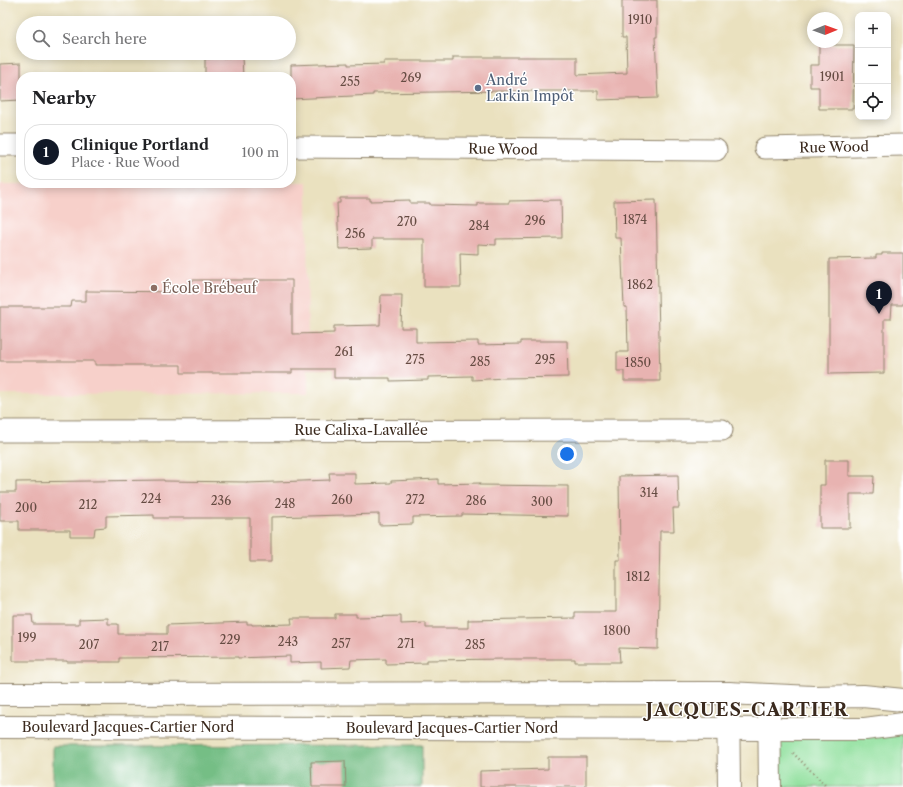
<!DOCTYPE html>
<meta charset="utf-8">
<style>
body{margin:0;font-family:"Libre Caslon Text",serif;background:#f2f2f2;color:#202124}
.controls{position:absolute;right:12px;top:12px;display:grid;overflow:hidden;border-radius:8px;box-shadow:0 2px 10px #0003}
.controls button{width:36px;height:36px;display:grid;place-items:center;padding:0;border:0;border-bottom:1px solid #e0e0e0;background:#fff;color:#202124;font:20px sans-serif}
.compass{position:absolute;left:807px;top:12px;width:36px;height:36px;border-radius:50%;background:#fff;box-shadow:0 2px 10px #0003;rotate:89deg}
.you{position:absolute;left:567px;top:454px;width:14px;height:14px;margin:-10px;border:3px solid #fff;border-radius:50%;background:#1a73e8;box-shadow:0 0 0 6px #1a73e833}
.badge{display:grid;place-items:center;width:26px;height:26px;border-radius:50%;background:#111827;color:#fff;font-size:13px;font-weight:700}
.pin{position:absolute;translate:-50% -33px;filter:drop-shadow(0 1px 2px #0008)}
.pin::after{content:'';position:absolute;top:21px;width:14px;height:12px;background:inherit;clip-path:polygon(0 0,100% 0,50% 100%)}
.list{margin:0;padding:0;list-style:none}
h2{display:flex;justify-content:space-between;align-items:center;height:52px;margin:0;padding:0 16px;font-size:17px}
h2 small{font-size:13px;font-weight:400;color:#757577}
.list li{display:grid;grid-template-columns:26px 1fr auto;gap:12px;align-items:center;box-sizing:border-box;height:56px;margin:0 8px 8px;padding:0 8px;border:1px solid #e0e0e0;border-radius:16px}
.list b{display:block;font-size:15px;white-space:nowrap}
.list p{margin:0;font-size:13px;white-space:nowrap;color:#757577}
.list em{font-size:13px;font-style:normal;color:#757577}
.icon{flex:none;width:22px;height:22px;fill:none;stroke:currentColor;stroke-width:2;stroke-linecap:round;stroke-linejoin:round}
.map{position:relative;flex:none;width:903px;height:787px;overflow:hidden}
.search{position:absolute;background:#fff;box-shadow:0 2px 10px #0003;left:16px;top:16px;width:280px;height:44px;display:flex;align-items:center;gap:10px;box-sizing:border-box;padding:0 14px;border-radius:22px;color:#757577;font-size:15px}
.panel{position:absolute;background:#fff;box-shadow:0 2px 10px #0003;left:16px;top:72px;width:280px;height:116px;border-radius:16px}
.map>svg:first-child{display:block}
.built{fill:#f7d0ca}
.green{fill:#91e09e;stroke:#66855e}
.forest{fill:#74be85;stroke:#587452}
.building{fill:#e8b3b1}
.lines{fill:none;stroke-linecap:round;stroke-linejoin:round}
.minor-casing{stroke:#92866e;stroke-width:23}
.tertiary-casing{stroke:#92866e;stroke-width:24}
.secondary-casing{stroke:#92866e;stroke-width:24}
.path{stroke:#92866e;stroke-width:2.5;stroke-dasharray:1 3;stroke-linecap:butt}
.minor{stroke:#fff;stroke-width:21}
.tertiary{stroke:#fff;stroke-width:22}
.secondary{stroke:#fff;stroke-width:22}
.service-dot{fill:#5c6f8a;stroke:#fff;stroke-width:1.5}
.education-dot{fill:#8d6e63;stroke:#fff;stroke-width:1.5}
.labels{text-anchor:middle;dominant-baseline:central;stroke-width:3;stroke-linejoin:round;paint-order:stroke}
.number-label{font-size:12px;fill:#664c43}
.service-label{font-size:14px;fill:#4e5e75;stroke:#fff;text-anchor:start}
.street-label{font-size:14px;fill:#3b2a1e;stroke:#fff}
.education-label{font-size:14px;fill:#785e54;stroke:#fff;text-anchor:start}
.district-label{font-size:18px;font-weight:bold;letter-spacing:1px;fill:#3b2a1e;stroke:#fff}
</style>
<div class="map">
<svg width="903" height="787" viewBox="0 0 903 787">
<rect width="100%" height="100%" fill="#fff"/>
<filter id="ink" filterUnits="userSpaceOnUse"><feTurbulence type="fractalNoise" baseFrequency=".025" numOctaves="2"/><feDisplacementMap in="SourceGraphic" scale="8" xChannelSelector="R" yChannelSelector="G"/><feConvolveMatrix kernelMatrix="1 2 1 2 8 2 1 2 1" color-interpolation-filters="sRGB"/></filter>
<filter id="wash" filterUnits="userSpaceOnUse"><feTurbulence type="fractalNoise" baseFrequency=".012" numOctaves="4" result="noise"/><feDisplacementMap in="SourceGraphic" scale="16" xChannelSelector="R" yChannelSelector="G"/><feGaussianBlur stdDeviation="0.9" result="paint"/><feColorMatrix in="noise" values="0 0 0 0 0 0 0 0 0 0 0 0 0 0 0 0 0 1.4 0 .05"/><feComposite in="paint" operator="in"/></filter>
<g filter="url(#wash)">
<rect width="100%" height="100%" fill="#eae1bf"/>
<!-- built -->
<polygon class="built" points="291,182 307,182 308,393 0,394 0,184 291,183"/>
<!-- green -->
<polygon class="green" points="903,724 903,787 770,787 770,729"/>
<!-- forest -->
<polygon class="forest" points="422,745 422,787 53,787 53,746"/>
<g id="blocks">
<!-- building -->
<g class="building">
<polygon points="622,0 657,0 657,37 655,37 658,98 598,100 598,91 500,91 373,93 373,95 291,99 291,65 348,63 348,65 384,64 384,61 453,61 453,57 577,57 577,75 627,73 626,37 622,37"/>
<polygon points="819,45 854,45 853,109 819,109 819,87 810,87 810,65 819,65"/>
<polygon points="242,57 243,77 205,77 205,59"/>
<polygon points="21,63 21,100 0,101 0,64"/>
<polygon points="340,198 370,198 370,201 410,200 410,203 430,203 430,205 478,206 478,203 509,203 509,201 561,200 562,238 496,239 496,245 478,244 478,254 460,253 461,287 424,287 424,239 372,239 372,248 339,249 337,203 340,203"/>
<polygon points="656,200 660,381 624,381 624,371 617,371 617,352 628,352 627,307 624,307 621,238 615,238 614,201"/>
<polygon points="882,253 903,253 903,305 892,305 891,319 884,319 884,373 829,374 829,259 876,258 876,255 882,255"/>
<polygon points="189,280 292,280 292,334 334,333 334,326 380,325 381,295 402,295 401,328 416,328 416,342 478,341 478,345 521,344 521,341 567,341 568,377 504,378 472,380 472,376 428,377 428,380 390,381 390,378 334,378 334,369 292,369 292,373 181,373 181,365 95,365 95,361 0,361 0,307 71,307 72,301 86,301 86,291 189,292"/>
<polygon points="825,460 849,460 849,476 874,476 873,494 850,494 850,528 820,528 820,485 825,485"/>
<polygon points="329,473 355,473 355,484 391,483 391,481 438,479 438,484 480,483 479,485 568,486 568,516 462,514 462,516 413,517 413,524 379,525 379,514 271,517 271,562 250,562 250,518 154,518 154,515 106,516 106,527 95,528 94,536 70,536 70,530 19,530 19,521 0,521 0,492 16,492 16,482 164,480 164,481 247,482 247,483 330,480"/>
<polygon points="678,475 679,508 673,508 674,531 660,531 658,649 619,648 620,662 575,662 575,659 506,659 427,660 427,663 386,664 386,659 351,660 350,667 321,668 321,662 290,663 290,656 238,658 238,657 119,658 119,662 67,662 67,661 13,661 13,615 32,615 33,624 79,624 79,619 108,618 108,624 118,624 118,634 167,634 167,625 247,622 247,624 252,624 252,625 292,624 291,618 335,618 335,614 356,614 356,617 401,616 401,624 426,623 426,628 468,628 468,620 575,618 575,612 616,612 616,560 620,560 619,476"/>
<polygon points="548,757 586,757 586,787 480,787 480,771 548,769"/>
<polygon points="345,761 346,787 312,787 311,762"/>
</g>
</g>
</g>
<g filter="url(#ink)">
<use href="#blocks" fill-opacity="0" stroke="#92866e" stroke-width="1"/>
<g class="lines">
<!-- minor casing -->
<g class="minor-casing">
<g id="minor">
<polyline points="0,145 21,145"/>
<polyline points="291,147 716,150"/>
<polyline points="765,148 903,145"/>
<polyline points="0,431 722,430"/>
</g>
</g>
<!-- tertiary casing -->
<g class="tertiary-casing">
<g id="tertiary">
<polyline points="769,695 813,697 863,696 903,700"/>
<polyline points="770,729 865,729 903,724"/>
</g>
</g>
<!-- secondary casing -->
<g class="secondary-casing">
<g id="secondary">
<polyline points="728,693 729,787"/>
<polyline points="0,694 728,693 769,695 770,787"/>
<polyline points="0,727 770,729"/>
</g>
</g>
<!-- path -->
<polyline class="path" points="793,753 827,787"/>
<!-- minor -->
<use href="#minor" class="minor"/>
<!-- tertiary -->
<use href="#tertiary" class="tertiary"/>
<!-- secondary -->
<use href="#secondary" class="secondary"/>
</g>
</g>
<!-- markers -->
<circle class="service-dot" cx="478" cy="88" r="4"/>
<circle class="education-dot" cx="154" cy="288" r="4"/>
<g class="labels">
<!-- number labels -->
<g class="number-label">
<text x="640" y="19">1910</text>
<text x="832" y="76">1901</text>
<text x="411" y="77">269</text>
<text x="350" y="81">255</text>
<text x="635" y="219">1874</text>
<text x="535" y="220">296</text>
<text x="407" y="221">270</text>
<text x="479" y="225">284</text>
<text x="355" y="233">256</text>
<text x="640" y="284">1862</text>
<text x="344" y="351">261</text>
<text x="415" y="359">275</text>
<text x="545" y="359">295</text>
<text x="480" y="361">285</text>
<text x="638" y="362">1850</text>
<text x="649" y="492">314</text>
<text x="151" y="498">224</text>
<text x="342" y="499">260</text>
<text x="415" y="499">272</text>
<text x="221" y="500">236</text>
<text x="476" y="500">286</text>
<text x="542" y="501">300</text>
<text x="285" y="503">248</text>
<text x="88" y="504">212</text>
<text x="26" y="507">200</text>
<text x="638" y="576">1812</text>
<text x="617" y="630">1800</text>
<text x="27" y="637">199</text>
<text x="230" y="639">229</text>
<text x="288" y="641">243</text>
<text x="341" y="643">257</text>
<text x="406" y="643">271</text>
<text x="89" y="644">207</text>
<text x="475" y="644">285</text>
<text x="160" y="646">217</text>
</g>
<!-- service labels -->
<g class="service-label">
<text x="486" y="80">André<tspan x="486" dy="16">Larkin Impôt</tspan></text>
</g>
<!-- street labels -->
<g class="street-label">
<text transform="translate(834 147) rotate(-1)">Rue Wood</text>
<text transform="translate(503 149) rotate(1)">Rue Wood</text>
<text x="361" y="430">Rue Calixa-Lavallée</text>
<text x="128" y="727">Boulevard Jacques-Cartier Nord</text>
<text x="452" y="728">Boulevard Jacques-Cartier Nord</text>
</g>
<!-- education labels -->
<g class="education-label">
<text x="162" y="288">École Brébeuf</text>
</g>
<!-- district labels -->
<g class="district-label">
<text x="747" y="710">JACQUES-CARTIER</text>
</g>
</g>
</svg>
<div class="controls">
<button>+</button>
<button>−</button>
<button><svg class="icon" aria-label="locate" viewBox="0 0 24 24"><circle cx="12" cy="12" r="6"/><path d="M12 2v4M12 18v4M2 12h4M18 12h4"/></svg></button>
</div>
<svg class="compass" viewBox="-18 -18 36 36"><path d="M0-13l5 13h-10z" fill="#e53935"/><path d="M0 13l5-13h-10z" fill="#757577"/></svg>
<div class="you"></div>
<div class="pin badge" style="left:879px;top:314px">1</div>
<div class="search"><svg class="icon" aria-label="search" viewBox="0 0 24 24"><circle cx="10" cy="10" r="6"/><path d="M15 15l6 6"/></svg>Search here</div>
<section class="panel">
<h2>Nearby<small></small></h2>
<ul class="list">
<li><span class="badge">1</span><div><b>Clinique Portland</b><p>Place · Rue Wood</p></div><em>100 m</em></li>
</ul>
</section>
</div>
